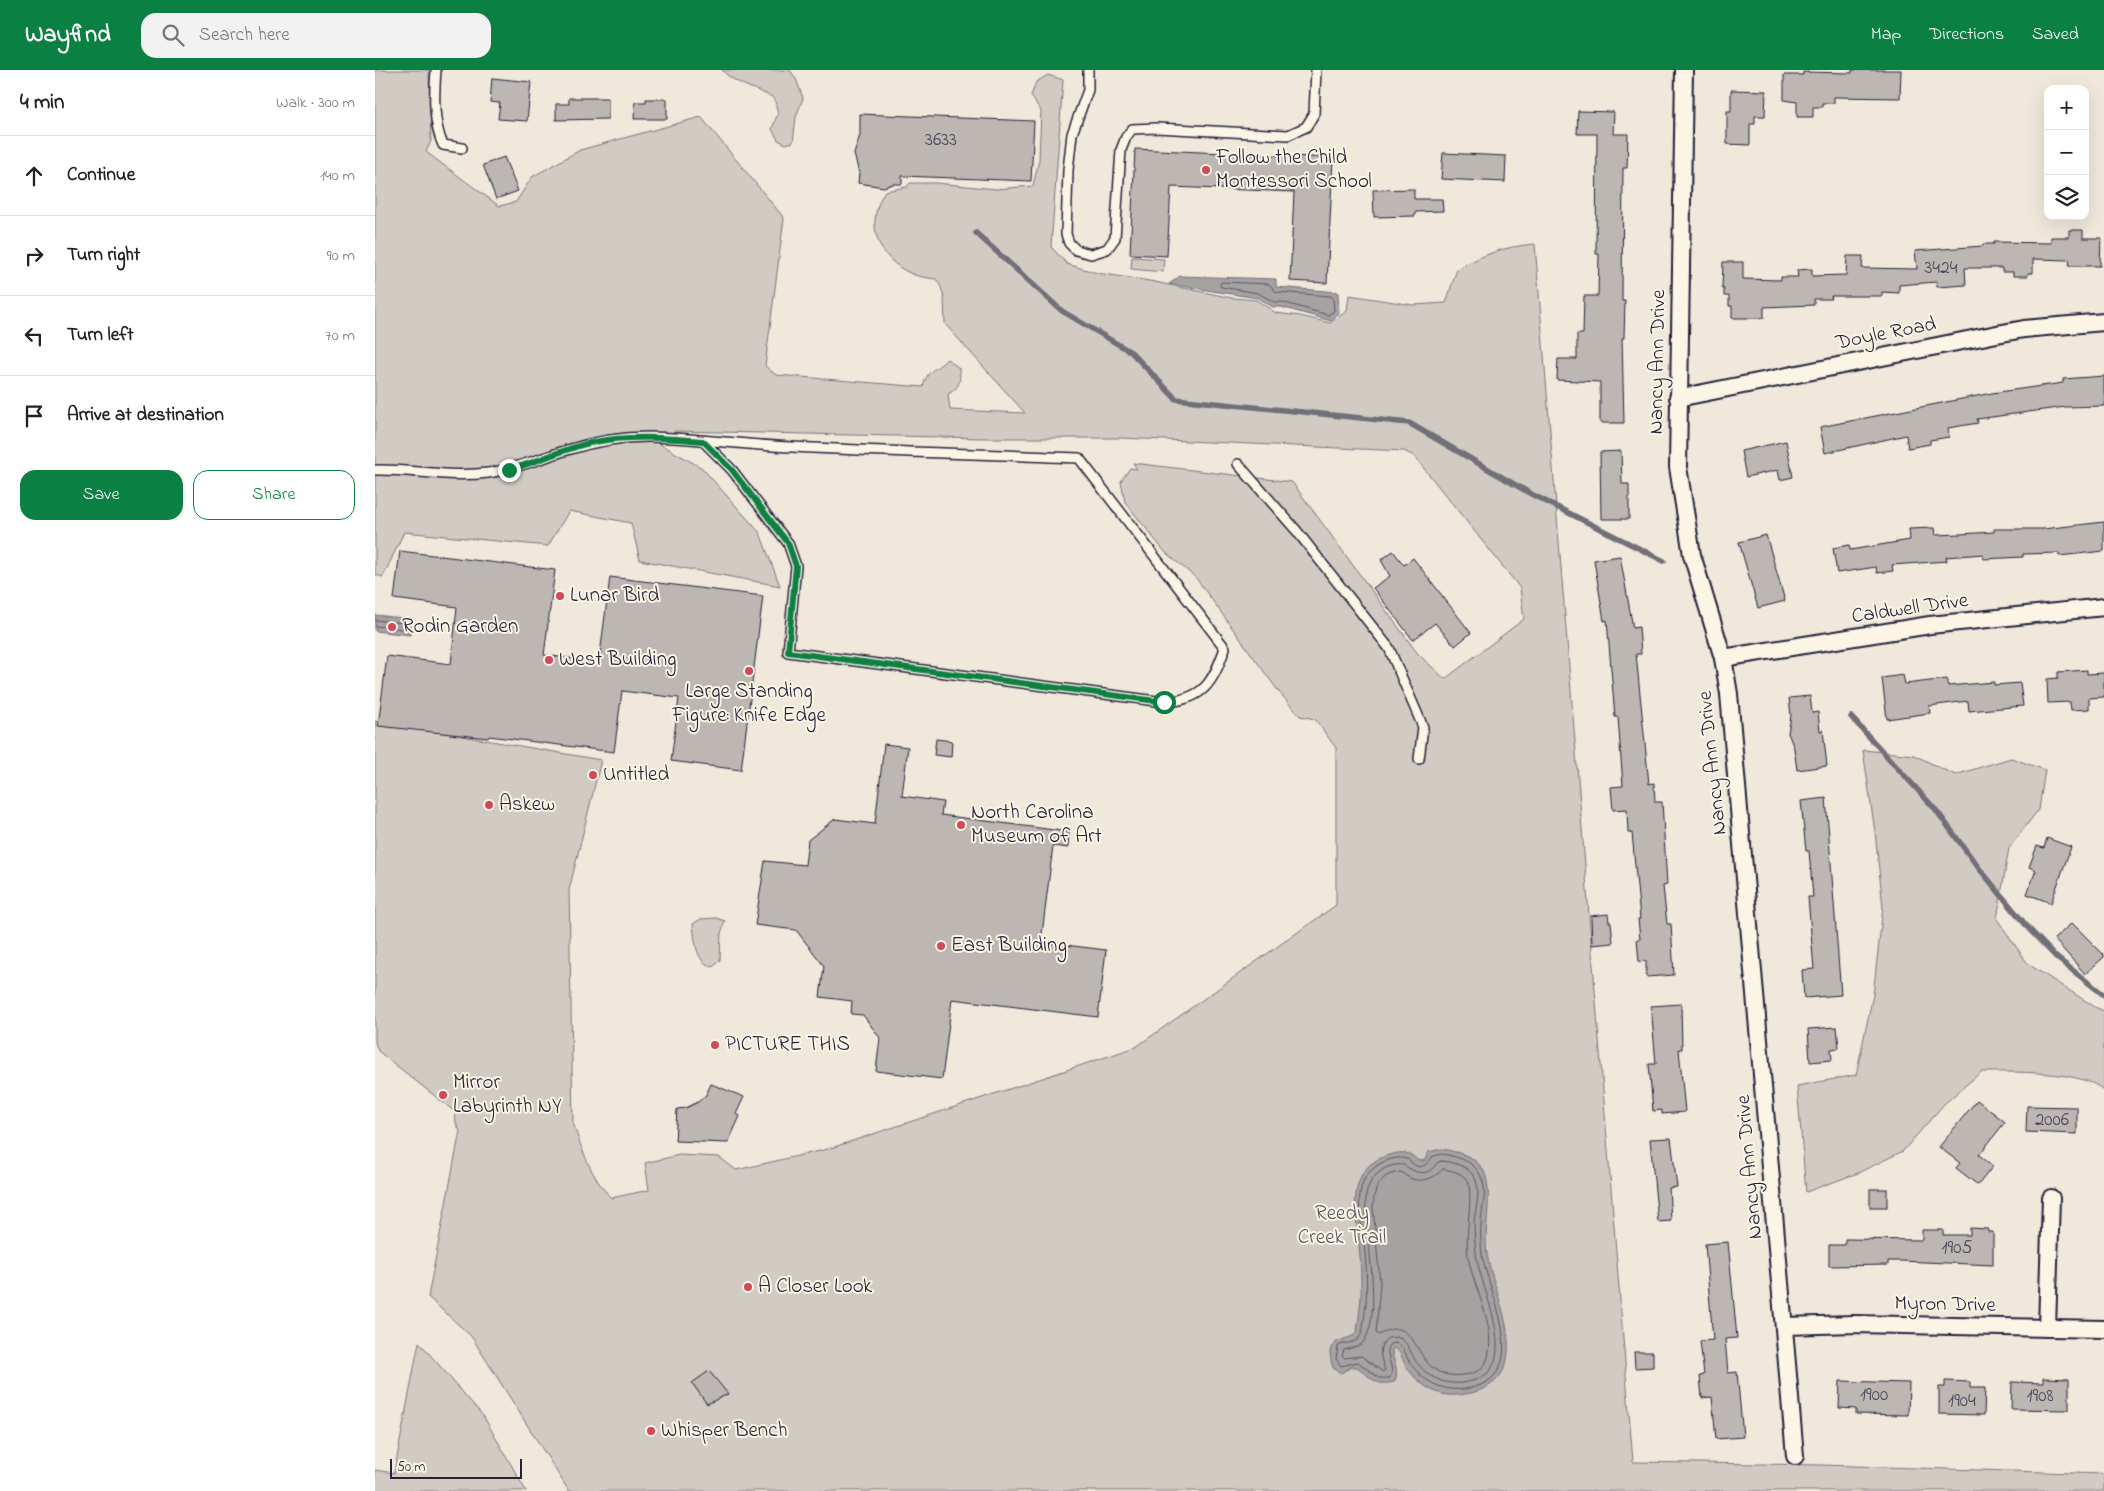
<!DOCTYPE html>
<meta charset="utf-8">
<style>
body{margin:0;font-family:"Indie Flower",sans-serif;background:#f2f2f2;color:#222}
.controls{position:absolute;right:15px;top:15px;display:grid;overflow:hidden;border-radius:10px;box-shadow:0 5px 20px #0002}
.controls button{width:45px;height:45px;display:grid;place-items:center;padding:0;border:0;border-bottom:1px solid #e0e0e0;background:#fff;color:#222;font:25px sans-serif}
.scale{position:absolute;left:15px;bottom:12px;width:132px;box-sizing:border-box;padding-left:5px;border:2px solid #22223b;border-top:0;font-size:14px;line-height:18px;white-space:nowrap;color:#22223b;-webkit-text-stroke:4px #fcf5e5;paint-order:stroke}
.stop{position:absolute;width:15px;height:15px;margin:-11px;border:4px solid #0b8043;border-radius:50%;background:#fff}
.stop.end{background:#0b8043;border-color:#fff;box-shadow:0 1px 5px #0008}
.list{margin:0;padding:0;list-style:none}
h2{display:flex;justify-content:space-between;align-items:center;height:65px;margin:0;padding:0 20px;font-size:21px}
h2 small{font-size:16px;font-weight:400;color:#767676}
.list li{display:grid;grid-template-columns:32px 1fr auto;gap:15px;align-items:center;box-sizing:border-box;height:80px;padding:0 20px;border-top:1px solid #e0e0e0}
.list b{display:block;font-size:19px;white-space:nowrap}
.list em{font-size:16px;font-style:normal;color:#767676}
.actions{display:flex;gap:10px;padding:15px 20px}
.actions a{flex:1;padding:11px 0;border:1px solid #0b8043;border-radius:15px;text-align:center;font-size:18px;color:#0b8043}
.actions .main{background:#0b8043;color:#fff}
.icon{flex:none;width:28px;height:28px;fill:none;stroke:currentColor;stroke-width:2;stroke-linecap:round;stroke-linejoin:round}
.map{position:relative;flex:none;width:1729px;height:1421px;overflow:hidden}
header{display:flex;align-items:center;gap:30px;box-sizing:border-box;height:70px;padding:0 25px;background:#0b8043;color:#fff}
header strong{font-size:24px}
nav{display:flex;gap:28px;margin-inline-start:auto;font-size:18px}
.search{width:350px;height:45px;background:#f2f2f2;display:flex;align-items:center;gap:12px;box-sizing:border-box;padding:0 18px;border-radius:15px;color:#767676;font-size:19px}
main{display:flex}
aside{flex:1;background:#fff}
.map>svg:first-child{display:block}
.green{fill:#d1cbc3;stroke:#7a767f}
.water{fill:#a6a2a2;stroke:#716f79}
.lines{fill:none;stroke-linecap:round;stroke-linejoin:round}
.shore{stroke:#575564;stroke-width:1}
.stream{stroke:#716f79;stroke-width:5.5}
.building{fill:#bcb7b3;stroke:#22223b}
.service-casing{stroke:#22223b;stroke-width:12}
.minor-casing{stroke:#22223b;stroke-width:20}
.service{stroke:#fcf5e5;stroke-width:9}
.minor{stroke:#fcf5e5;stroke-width:16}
.route{stroke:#0b8043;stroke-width:6}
.poi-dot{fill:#d1495b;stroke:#fcf5e5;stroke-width:2}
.labels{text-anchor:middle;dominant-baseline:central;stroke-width:4;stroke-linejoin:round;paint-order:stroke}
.number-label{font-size:19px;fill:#484759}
.poi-label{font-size:21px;fill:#22223b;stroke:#fcf5e5;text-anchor:start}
.street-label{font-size:21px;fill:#22223b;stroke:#fcf5e5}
.park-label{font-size:21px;fill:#575564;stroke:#fcf5e5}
</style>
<header>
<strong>Wayfind</strong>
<div class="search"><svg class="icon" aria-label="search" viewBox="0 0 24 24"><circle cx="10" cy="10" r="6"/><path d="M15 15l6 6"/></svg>Search here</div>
<nav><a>Map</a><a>Directions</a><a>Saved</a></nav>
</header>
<main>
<aside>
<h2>4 min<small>Walk · 300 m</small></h2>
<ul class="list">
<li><svg class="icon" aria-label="ahead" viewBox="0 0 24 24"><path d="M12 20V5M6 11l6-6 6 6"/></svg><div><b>Continue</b></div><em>140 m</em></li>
<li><svg class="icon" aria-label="right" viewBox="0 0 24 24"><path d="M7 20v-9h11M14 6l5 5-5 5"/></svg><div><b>Turn right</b></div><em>90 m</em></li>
<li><svg class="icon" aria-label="left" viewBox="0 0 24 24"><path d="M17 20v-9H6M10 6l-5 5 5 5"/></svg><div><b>Turn left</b></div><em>70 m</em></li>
<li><svg class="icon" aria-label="arrive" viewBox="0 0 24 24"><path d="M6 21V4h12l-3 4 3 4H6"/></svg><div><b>Arrive at destination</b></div></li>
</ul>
<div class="actions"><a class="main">Save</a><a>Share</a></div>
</aside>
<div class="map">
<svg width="1729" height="1421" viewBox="0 0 1729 1421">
<rect width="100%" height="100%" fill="#efe8db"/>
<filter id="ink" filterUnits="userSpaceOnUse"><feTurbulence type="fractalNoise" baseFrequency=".02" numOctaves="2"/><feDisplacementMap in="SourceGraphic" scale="10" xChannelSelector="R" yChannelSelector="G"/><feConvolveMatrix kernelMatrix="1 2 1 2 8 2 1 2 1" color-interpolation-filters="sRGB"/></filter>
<g filter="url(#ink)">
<!-- green -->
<g class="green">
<path d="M0 0H54L56 71 51 82 124 136 141 132 157 107 205 80 326 47 409 148 390 296 401 305 548 317C552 299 560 301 572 289L584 298C586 310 585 318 573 324L575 340 650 343 570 254 569 227 566 217 561 209C553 208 544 207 537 204 502 189 489 153 510 121L532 117 535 113H561L621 119 658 116 664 90 666 41 656 26 661 12 673 5 688 10 676 177 692 194 722 203 775 211 857 228 881 230 901 243 925 246 955 253 972 241 974 225 1038 235 1071 233 1082 199C1110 184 1127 177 1160 174L1258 1392 1447 1395 1729 1404V1421H194L96 1266 53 1227 85 1061 81 1053 80 1042 3 981 0 972V651L226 690 194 820 198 1053C207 1080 216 1107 236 1128L274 1120 270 1093 304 1085 344 1087 361 1100 453 1079 761 977 961 835V678L940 649 925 646 904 622 821 508 790 482 750 432 746 411 755 398 762 399 758 393 917 412 1043 584 1070 609 1149 549 1145 518 1039 386 1029 381 746 368H610L299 361 285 374 327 398 385 463 405 516 265 490 256 453 194 441 173 476 29 462 8 507 0 505Z"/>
<path d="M347 0H415L421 9 428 28 421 47 418 72 411 74 403 70 397 59 403 43 399 28C382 19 359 14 347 0Z"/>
<polygon points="757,187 789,189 788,202 756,199"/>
<path d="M1488 680 1539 685 1580 705 1636 688 1670 700 1664 739 1634 778 1622 849 1653 894 1720 937 1729 941V1021C1710 1000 1634 1002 1606 1002L1569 1034 1528 1081 1483 1103 1431 1122 1422 1016 1481 1005 1498 925 1508 837 1500 762Z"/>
<path d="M341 848 350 851 346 863 345 890 338 897C320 893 320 869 318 854L326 849Z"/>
<polygon points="44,1272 109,1347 151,1421 0,1421 0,1400 19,1403"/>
</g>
<!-- water -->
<g class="water">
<polygon points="805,206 901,209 901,217 963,222 964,243 956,251 906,237 898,237 882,228 794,214"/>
<polygon points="0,545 37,549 35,565 0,561"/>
<path d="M1067 1079C1082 1082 1098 1085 1107 1098 1120 1117 1108 1159 1112 1184 1118 1222 1159 1296 1108 1319 1097 1324 1078 1327 1067 1324 1052 1320 1039 1309 1031 1296 1027 1290 1027 1282 1019 1278L1017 1280C1017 1291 1026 1301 1019 1312 1000 1317 996 1307 982 1297H976L966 1303 958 1298C950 1272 959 1273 978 1266L982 1261C984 1245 987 1228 986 1212 986 1199 985 1186 984 1174 981 1142 971 1102 1008 1087 1015 1084 1027 1081 1034 1084 1042 1087 1041 1093 1050 1090L1053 1082Z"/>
</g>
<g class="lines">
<!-- shore -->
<g class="shore">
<polygon points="847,212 894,214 901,222 956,226 958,228 959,241 953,245 907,232 899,232 883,223 846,217 845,215"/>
<polyline points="0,550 29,553 31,556 28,559 0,556"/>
<path d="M1067 1084C1084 1087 1100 1091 1107 1109 1113 1122 1106 1140 1106 1154 1105 1164 1106 1175 1107 1185 1113 1220 1155 1298 1103 1316 1077 1325 1051 1316 1036 1294 1030 1286 1031 1278 1021 1273L1015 1274 1012 1279 1017 1301 1015 1308H1004L983 1292 966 1296 961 1289 963 1276C970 1272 979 1274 984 1268 988 1263 988 1256 989 1250 993 1225 992 1199 989 1174 987 1153 980 1130 989 1110 995 1097 1017 1084 1031 1089 1036 1090 1033 1090 1037 1093 1045 1101 1053 1094 1057 1087Z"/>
<path d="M1067 1091C1081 1093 1095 1096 1101 1111 1106 1123 1100 1140 1099 1152 1099 1162 1100 1173 1101 1183 1103 1214 1148 1295 1100 1310 1077 1318 1054 1311 1040 1290 1034 1280 1034 1272 1022 1267L1013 1268C1001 1277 1006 1288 1010 1300L1008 1302 986 1286 970 1288 967 1286 969 1280 986 1275C1011 1249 988 1160 991 1126 993 1108 1010 1092 1029 1095 1037 1101 1049 1107 1058 1098 1062 1094 1061 1092 1067 1091Z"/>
<path d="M1068 1099C1080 1101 1089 1103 1094 1114 1097 1138 1090 1162 1093 1186 1098 1218 1123 1258 1112 1290 1110 1297 1103 1302 1095 1304 1083 1306 1070 1307 1059 1299 1040 1286 1037 1243 1004 1265L1001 1263 1005 1213 998 1137C999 1122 1002 1108 1019 1103 1021 1103 1024 1102 1026 1102 1029 1103 1030 1106 1033 1107 1046 1114 1058 1109 1068 1099Z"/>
</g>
<!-- stream -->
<g class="stream">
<polyline points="601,163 687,241 756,282 801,329 1034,353 1158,425 1289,491"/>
<polyline points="1476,647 1561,740 1603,797 1655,860 1682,888 1729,925"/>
</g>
</g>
<!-- building -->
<g class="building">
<polygon points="1477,0 1526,0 1525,28 1459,27 1459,33 1447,33 1447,37 1438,37 1438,47 1422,47 1422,32 1409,30 1409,5 1428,5 1428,2 1477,3"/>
<polygon points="117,8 156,12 152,51 123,49 125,33 115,32"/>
<polygon points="1356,20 1391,21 1390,46 1380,46 1380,54 1375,54 1375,75 1352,74 1352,41 1356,41"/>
<polygon points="194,28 233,28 233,49 181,50 181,34 194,34"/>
<polygon points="271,29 292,29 292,49 259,49 260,32 271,32"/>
<polygon points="1203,41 1239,42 1238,64 1253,64 1252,98 1248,98 1247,231 1250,231 1249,268 1247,268 1249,353 1225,353 1225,312 1182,310 1183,289 1202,289 1202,264 1208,264 1209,226 1223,226 1224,184 1221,184 1222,64 1202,64"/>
<polygon points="485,44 659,51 656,111 527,106 527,114 518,114 509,117 483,113 484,103 479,84 485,65"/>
<polygon points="760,79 958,88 952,213 915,211 919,122 796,117 792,186 755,184"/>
<polygon points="1068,83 1131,86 1130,112 1066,109"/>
<polygon points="129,87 143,121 121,129 108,95"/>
<polygon points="1039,119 1039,129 1067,129 1068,141 1040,142 1040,146 999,147 998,120"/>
<polygon points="1694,160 1708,160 1708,168 1726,168 1725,196 1694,196 1695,190 1658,189 1658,203 1653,203 1653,206 1638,206 1638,202 1627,202 1627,198 1590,198 1591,215 1562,217 1561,212 1524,215 1524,223 1507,222 1507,226 1456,226 1457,229 1439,229 1439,235 1389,237 1389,248 1357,248 1357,236 1354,236 1354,226 1349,226 1349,219 1347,218 1348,192 1368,192 1368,209 1406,210 1406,207 1423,207 1422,200 1437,199 1437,206 1471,205 1472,186 1488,186 1487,198 1542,199 1540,181 1608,176 1608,174 1619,174 1619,172 1676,173 1676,167 1694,167"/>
<polygon points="1729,306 1729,336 1690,337 1602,349 1603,353 1573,358 1574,367 1555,370 1555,374 1533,378 1531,365 1450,383 1445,357 1617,323 1688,313 1688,309"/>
<polygon points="1411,371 1418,407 1405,410 1403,400 1371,407 1366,381"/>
<polygon points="1246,381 1247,414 1254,414 1254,449 1226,449 1225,382"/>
<polygon points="1729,452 1729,481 1684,486 1684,483 1648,484 1648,487 1608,489 1608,484 1571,487 1572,491 1517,495 1518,501 1502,503 1501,497 1462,503 1458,478 1474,475 1475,480 1535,470 1534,459 1559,458 1560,465 1585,464 1619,462 1619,459 1668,459"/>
<polygon points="1391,465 1410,531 1383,538 1364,472"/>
<polygon points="25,481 180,500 169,585 224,592 235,507 388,526 366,700 296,691 304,628 247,621 239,682 114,666 113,668 3,656 12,586 76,594 82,537 19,529"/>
<polygon points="1018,481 1029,495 1038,488 1096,563 1080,576 1060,553 1038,570 998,518 1015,506 1006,490"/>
<polygon points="1245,486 1258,558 1264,557 1266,584 1261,584 1274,714 1279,713 1280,732 1287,732 1292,815 1288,816 1292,854 1296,854 1299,905 1271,907 1271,891 1264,892 1262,869 1265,869 1263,849 1265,849 1257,763 1253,763 1252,739 1238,740 1236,717 1248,716 1243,647 1240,647 1232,550 1229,551 1219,490"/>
<polygon points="1712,600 1712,604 1729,603 1729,627 1714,628 1714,639 1696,640 1695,632 1673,633 1672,609 1683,608 1683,602"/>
<polygon points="1528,605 1530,614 1572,609 1573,616 1619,612 1619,615 1645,613 1648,636 1594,641 1593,631 1554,636 1555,643 1512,649 1507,608"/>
<polygon points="1435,626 1437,643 1443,642 1445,661 1448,660 1452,696 1422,700 1419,678 1413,663 1416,646 1414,628"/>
<polygon points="561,669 577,671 576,687 559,685"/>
<polygon points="509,674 533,677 527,726 568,732 566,745 694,762 693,778 678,776 666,872 731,880 723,947 577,929 567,1009 501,1001 505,968 488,945 476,944 477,931 445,927 449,896 421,860 380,855 390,791 430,795 433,770 460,749 500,754"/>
<polygon points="1451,728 1466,925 1429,928 1427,900 1439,899 1433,827 1438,827 1434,781 1431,781 1426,731"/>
<polygon points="1672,768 1696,777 1676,833 1652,824 1661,800 1654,797 1662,776 1669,778"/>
<polygon points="1233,844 1234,852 1236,852 1238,873 1217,875 1216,846"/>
<polygon points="1697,853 1729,885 1729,887 1710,904 1679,869"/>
<polygon points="1306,934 1307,979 1304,979 1310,1042 1287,1044 1287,1040 1278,1041 1274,994 1281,994 1276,936"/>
<polygon points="1462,957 1464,978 1456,979 1457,990 1435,992 1433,959"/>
<polygon points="336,1014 369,1027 361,1044 365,1046 353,1073 300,1071 302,1039 311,1038 323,1032 331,1025"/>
<polygon points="1602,1030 1630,1052 1604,1085 1618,1096 1603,1115 1581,1098 1585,1093 1564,1077"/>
<polygon points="1652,1036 1702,1037 1702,1064 1651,1062"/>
<polygon points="1296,1068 1302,1117 1294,1118 1296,1151 1283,1152 1275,1069"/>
<rect x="1495" y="1119" width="17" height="18"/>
<polygon points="1595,1158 1613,1159 1613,1162 1618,1162 1618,1195 1526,1191 1513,1191 1513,1195 1454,1196 1454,1175 1470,1175 1470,1169 1547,1170 1547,1160 1568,1160 1568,1165 1595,1165"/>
<polygon points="1353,1172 1362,1268 1350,1269 1353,1303 1362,1302 1368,1367 1341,1369 1337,1327 1327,1328 1325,1306 1329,1305 1325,1271 1338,1270 1330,1174"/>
<polygon points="1259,1282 1278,1282 1278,1297 1260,1298"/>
<polygon points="334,1301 353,1324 332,1334 317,1313"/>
<polygon points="1668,1308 1694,1309 1694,1340 1636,1339 1637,1312 1668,1313"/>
<polygon points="1465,1311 1534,1313 1533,1345 1481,1344 1481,1339 1464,1338"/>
<polygon points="1570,1311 1595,1312 1595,1318 1610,1318 1609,1345 1564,1344 1564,1317 1570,1317"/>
</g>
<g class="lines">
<!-- service casing -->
<g class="service-casing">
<g id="service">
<path d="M61 0C59 25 58 53 68 75L87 78"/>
<polyline points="713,0 713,20 697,64 693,100 691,164 694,173 701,180 716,184 732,179 740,168 746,80 751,67 757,59 782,58 913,65 931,57 939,44 941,0"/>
<polyline points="863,394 921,460 1014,578 1048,657 1044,689"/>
<path d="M0 400C38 399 75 408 113 403 142 399 168 387 196 379 221 371 248 367 274 367 322 368 370 375 417 377 513 382 609 384 704 388L850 578C838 612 829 630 789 632L413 582 421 496 413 473 357 400 328 371"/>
</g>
</g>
<!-- minor casing -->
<g class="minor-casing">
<g id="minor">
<polyline points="1309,0 1303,397 1317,485 1348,588 1354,624 1420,1386"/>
<polyline points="1303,328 1622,264 1649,259 1729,252"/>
<polyline points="1348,588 1555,555 1729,537"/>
<polyline points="1410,1256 1479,1254 1729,1259"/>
<polyline points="1672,1258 1676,1128"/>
</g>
</g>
<!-- service -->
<use href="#service" class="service"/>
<!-- minor -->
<use href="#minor" class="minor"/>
</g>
</g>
<g class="lines" filter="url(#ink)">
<!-- route -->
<path class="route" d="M134 400C162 392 190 378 219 372 255 365 291 368 328 371L357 400 413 473 421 496 413 582 789 632"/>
</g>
<!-- markers -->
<g class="poi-dot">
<circle cx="831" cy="100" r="5"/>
<circle cx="185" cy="526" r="5"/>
<circle cx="17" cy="557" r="5"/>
<circle cx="174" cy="590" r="5"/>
<circle cx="374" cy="601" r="5"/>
<circle cx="218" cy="705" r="5"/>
<circle cx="114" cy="735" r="5"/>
<circle cx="586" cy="755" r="5"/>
<circle cx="566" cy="876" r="5"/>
<circle cx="340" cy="975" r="5"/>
<circle cx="68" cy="1025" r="5"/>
<circle cx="373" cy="1217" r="5"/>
<circle cx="276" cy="1361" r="5"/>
</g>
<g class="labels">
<!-- number labels -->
<g class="number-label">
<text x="566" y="70">3633</text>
<text x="1566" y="198">3424</text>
<text x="1677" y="1050">2006</text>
<text x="1582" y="1178">1905</text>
<text x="1499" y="1325">1900</text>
<text x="1665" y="1326">1908</text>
<text x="1587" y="1331">1904</text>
</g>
<!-- poi labels -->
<g class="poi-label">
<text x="841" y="88">Follow the Child<tspan x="841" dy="24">Montessori School</tspan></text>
<text x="195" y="526">Lunar Bird</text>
<text x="27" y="557">Rodin Garden</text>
<text x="184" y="590">West Building</text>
<text x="374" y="622" text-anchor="middle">Large Standing<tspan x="374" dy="24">Figure: Knife Edge</tspan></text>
<text x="228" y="705">Untitled</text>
<text x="124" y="735">Askew</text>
<text x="596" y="743">North Carolina<tspan x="596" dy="24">Museum of Art</tspan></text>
<text x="576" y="876">East Building</text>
<text x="350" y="975">PICTURE THIS</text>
<text x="78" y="1013">Mirror<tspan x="78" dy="24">Labyrinth NY</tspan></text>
<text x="383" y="1217">A Closer Look</text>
<text x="286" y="1361">Whisper Bench</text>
</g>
<!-- street labels -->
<g class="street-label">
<text transform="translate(1511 264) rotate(-11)">Doyle Road</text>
<text transform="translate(1283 292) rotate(-89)">Nancy Ann Drive</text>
<text transform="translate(1535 539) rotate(-8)">Caldwell Drive</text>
<text transform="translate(1338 693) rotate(-96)">Nancy Ann Drive</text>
<text transform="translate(1375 1097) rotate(-95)">Nancy Ann Drive</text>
<text transform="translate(1570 1235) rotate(1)">Myron Drive</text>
</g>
<!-- park labels -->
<g class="park-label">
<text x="967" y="1144">Reedy<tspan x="967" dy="24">Creek Trail</tspan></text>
</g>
</g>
</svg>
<div class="controls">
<button>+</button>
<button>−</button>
<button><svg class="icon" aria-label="layers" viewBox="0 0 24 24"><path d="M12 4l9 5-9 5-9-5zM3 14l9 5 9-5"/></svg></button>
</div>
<div class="scale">50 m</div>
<div class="stop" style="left:789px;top:632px"></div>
<div class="stop end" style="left:134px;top:400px"></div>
</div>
</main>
